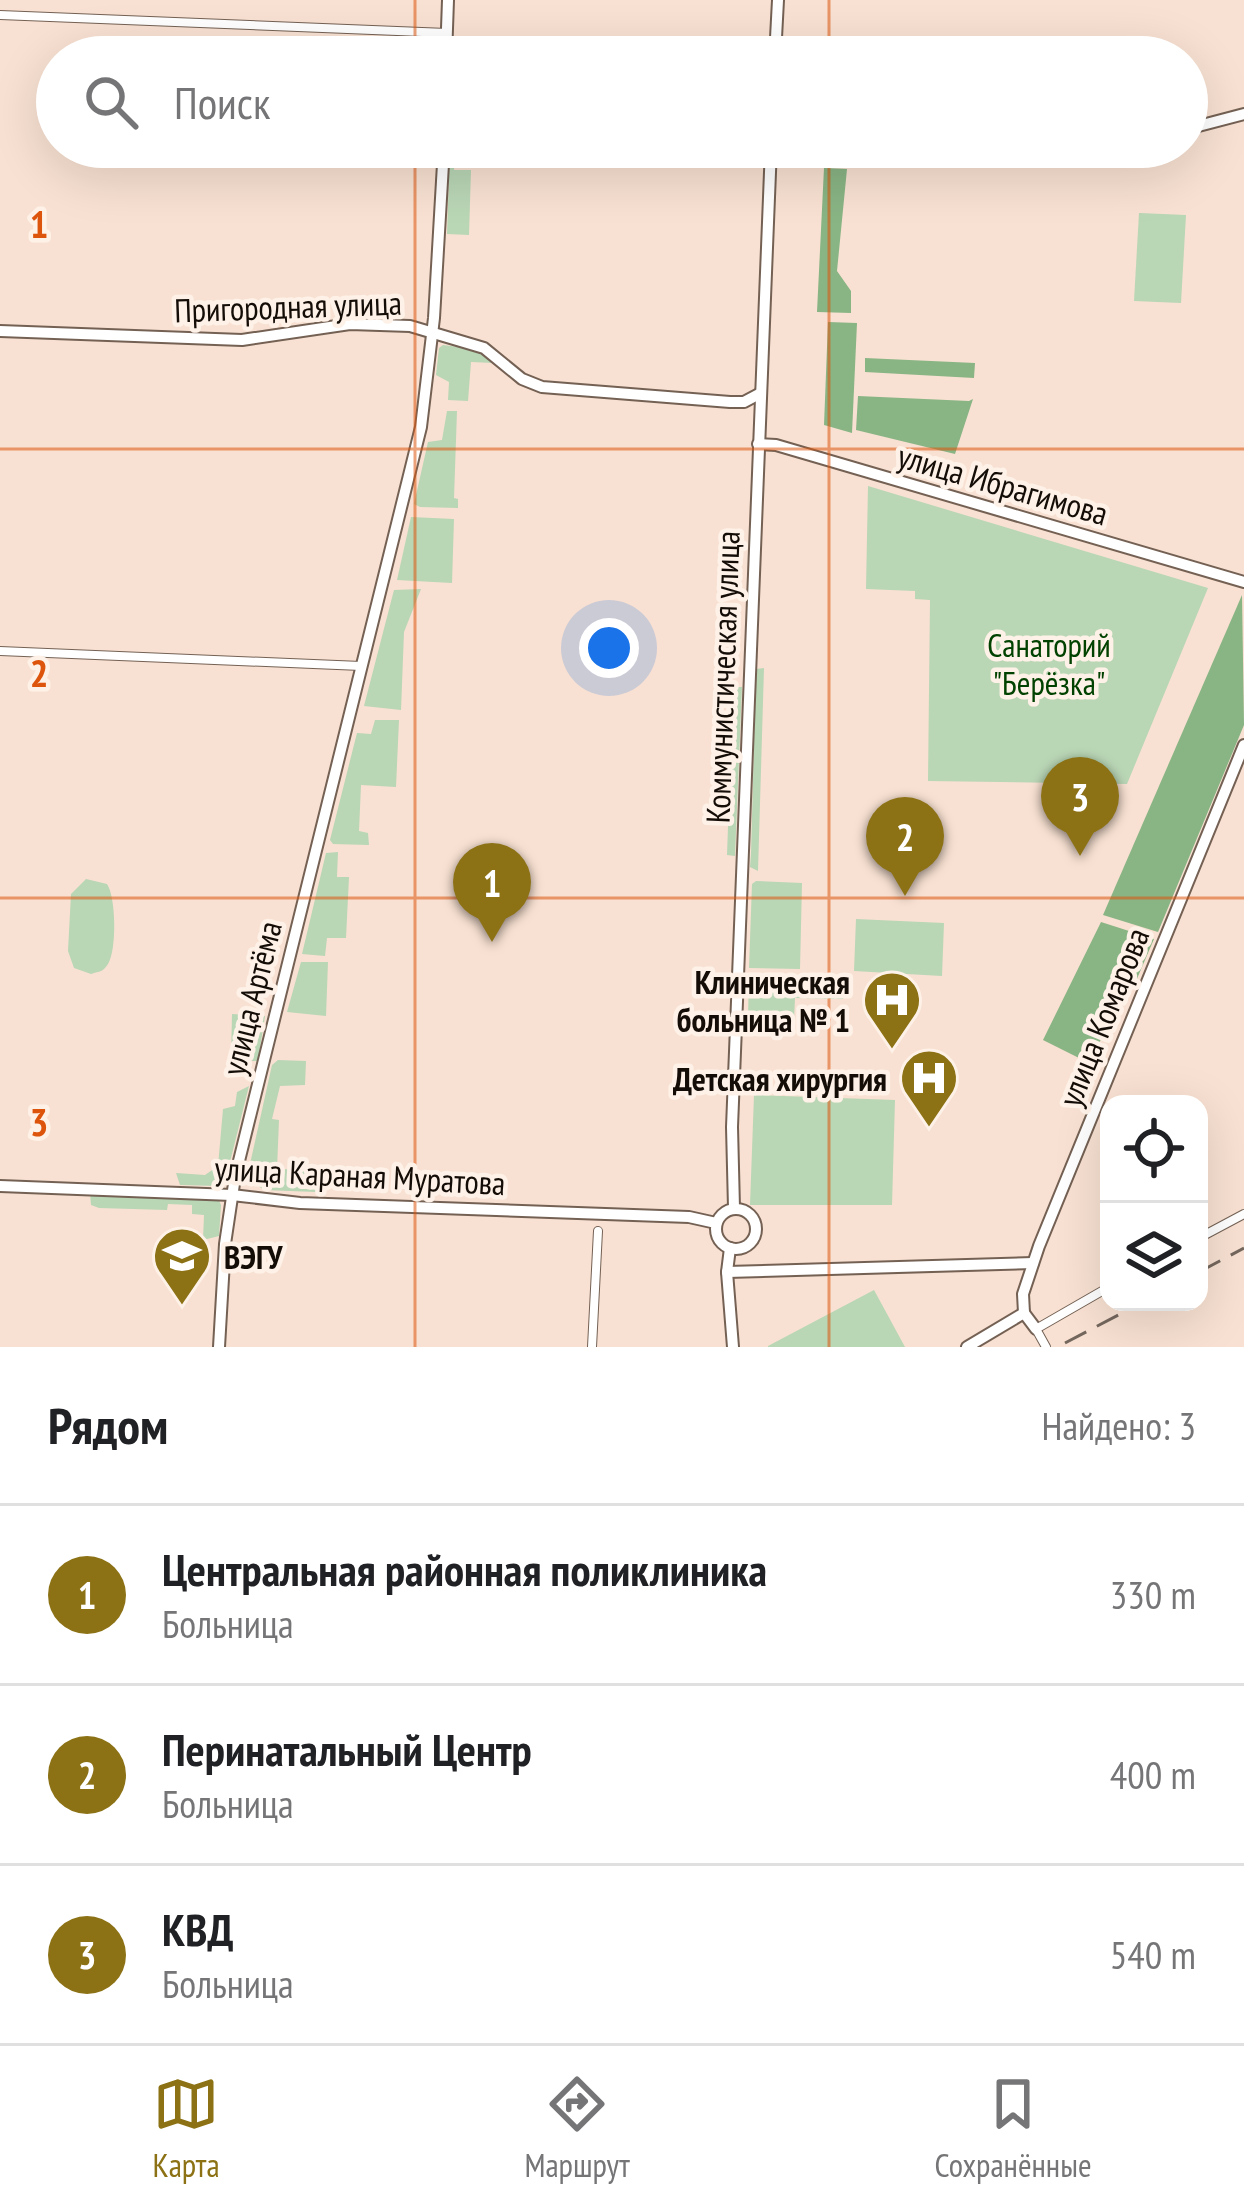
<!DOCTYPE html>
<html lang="ru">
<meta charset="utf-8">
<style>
body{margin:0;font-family:"PT Sans Narrow",sans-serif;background:#f6f6f6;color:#202124}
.controls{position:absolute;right:36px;bottom:36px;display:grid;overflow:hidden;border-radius:24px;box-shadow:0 12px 48px #0002}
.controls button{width:108px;height:108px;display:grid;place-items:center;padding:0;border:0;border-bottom:3px solid #e0e0e0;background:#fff;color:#202124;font:60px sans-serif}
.you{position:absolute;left:609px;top:648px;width:42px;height:42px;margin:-30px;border:9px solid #fff;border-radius:50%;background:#1a73e8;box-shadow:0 0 0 18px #1a73e833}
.badge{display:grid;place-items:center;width:78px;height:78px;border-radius:50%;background:#8c7215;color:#fff;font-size:39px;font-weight:700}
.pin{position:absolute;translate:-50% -99px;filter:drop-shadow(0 3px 6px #0008)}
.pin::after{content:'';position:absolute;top:63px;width:42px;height:36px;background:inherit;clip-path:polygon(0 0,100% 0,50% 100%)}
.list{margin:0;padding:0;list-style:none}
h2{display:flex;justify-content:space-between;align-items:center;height:156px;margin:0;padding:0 48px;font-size:51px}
h2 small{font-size:39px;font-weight:400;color:#757577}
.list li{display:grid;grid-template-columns:78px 1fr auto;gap:36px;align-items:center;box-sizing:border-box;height:180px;padding:0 48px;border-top:3px solid #e0e0e0}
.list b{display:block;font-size:45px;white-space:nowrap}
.list p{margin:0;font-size:39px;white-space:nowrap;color:#757577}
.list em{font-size:39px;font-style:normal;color:#757577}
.icon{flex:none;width:66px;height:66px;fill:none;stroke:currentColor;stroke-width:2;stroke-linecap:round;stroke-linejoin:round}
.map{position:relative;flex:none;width:1244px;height:1347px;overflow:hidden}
.search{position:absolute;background:#fff;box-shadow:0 12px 48px #0002;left:36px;right:36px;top:36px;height:132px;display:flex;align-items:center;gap:30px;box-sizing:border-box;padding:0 42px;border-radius:66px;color:#757577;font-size:45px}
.sheet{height:696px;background:#fff}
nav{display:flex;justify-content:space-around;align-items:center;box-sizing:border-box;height:168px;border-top:3px solid #e0e0e0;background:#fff;font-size:33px;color:#757577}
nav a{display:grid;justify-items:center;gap:6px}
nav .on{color:#8c7215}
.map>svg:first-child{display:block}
.green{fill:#b9d6b5}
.forest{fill:#89b484}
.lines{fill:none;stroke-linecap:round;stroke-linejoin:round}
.street-casing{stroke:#746154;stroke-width:10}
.secondary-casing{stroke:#746154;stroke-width:14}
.street{stroke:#fff;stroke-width:8}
.secondary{stroke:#fff;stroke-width:10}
.rail{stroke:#74675d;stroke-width:3;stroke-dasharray:24 12;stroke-linecap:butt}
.grid{fill:none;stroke:#dd550c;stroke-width:3;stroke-opacity:0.55}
.labels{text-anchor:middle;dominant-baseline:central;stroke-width:9;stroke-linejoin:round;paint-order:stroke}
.street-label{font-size:33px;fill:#130c07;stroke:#fef1e7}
.park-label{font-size:33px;fill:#024200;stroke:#fef1e7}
.poi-label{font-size:33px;font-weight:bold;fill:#130c07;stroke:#fef1e7;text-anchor:end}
.grid-label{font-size:39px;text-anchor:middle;font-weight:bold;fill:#dd550c;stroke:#fef1e7;stroke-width:9;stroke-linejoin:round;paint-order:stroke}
</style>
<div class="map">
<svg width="1244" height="1347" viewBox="0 0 1244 1347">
<rect width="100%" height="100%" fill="#f8e1d2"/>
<!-- green -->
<g class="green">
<polygon points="450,147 455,147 454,170 471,170 469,235 447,234"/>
<polygon points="1139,213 1186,215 1181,303 1134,301"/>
<polygon points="443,345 474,349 494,363 471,362 468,401 448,400 449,382 436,375 439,348"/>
<polygon points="447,411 457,411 454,498 458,499 458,508 420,507 414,504 428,442 442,440"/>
<polygon points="868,486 1208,588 1127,784 928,781 930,600 915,599 915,591 866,589"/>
<polygon points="411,517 454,519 452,583 397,580"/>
<polygon points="421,589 404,632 401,710 364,706 394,590"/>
<polygon points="764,668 758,871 750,867 751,854 756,669"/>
<polygon points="733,687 742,687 735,856 727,855"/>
<polygon points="375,720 399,720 396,787 361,785 359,831 368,833 369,845 333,844 330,840 357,733 371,734"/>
<polygon points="338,852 337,877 349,877 346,938 327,938 325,956 302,954 326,853"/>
<path d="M86 879 107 884C116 897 117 950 108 964 103 972 100 971 91 974L74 968 68 951 71 894Z"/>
<polygon points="756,881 802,883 800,969 749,968 752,884"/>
<polygon points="856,919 944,923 942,976 854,971"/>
<polygon points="301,962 328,962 326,1016 287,1012"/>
<polygon points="749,975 845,978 843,999 795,998 794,1020 748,1018"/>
<polygon points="232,1014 265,1016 258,1061 231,1061"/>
<polygon points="278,1060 306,1061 305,1085 280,1086 272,1119 279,1120 277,1169 320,1170 316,1192 264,1190 250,1180 248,1173 272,1065"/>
<polygon points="249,1086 225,1182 217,1186 180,1185 176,1173 205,1175 218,1166 223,1109 235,1106 237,1092"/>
<polygon points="754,1095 895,1100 892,1205 750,1205"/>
<polygon points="90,1193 218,1198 221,1205 219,1236 203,1240 204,1215 192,1214 192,1205 168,1204 167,1210 99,1208 91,1205"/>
<polygon points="874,1290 905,1347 768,1347 768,1346"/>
</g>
<!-- forest -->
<g class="forest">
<polygon points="824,168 847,169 837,271 851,291 851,313 817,312"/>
<polygon points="828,322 857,323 852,433 824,425"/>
<polygon points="865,358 975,363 974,378 865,372"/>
<polygon points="858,396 969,401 973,399 955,454 856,430"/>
<polygon points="1242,595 1244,725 1158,932 1103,915"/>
<polygon points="1101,922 1154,939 1133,988 1124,994 1089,1063 1043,1040"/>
</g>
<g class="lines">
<!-- street casing -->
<g class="street-casing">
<g id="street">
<polyline points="0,15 447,33"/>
<polyline points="0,651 361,666"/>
<polyline points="1199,1238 1244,1214"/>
<polyline points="592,1347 598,1231"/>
<polyline points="1046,1347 1036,1329 1109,1287"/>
</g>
</g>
<!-- secondary casing -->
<g class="secondary-casing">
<g id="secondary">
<polyline points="446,57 448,0"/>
<polyline points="775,57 778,0"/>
<polyline points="1187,129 1244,114"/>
<polyline points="0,331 242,340 350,324 410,326 484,348 522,379 542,387 730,402 744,402 761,393"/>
<polyline points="758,444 776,445 1244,582"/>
<polyline points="0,1186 232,1195 300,1203 689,1217 716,1223"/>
<polyline points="734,1208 732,1127 771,147"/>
<circle cx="736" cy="1229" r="20"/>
<polyline points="730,1248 727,1272 733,1347"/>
<polyline points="727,1272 1033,1263"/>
<polyline points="1024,1313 1023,1294 1039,1246 1244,745"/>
<polyline points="1024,1313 1036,1329"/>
<polyline points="219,1347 225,1244 235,1177 421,427 434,318 444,147"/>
<polyline points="967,1347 1024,1313"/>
</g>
</g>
<!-- street -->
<use href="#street" class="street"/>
<!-- secondary -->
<use href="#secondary" class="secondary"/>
<!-- rail -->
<g class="rail">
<polyline points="1199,1272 1244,1248"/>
<polyline points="1065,1343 1143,1302"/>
</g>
</g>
<!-- grid -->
<path class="grid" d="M415 0V57M829 0V57M415 147V1347M829 147V1347M0 449H1244M0 898H1244"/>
<!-- icons -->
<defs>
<g id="hospital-pin" transform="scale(3)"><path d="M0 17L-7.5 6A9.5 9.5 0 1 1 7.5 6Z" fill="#8c7215" stroke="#fef1e7"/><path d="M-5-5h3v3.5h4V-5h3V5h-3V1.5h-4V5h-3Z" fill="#fff"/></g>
<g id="university-pin" transform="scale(3)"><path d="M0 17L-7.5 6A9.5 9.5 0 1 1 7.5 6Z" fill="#8c7215" stroke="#fef1e7"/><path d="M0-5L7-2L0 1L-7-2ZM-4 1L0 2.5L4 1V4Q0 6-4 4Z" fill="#fff"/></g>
</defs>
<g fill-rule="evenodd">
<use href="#hospital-pin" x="892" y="1000"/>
<use href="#hospital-pin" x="929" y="1078"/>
<use href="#university-pin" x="182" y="1256"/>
</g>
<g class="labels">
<!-- street labels -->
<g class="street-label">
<text transform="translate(288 306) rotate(-2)">Пригородная улица</text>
<text transform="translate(1003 484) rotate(16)">улица Ибрагимова</text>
<text transform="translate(722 677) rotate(-88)">Коммунистическая улица</text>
<text transform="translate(251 998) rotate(-76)">улица Артёма</text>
<text transform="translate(1103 1017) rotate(-68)">улица Комарова</text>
<text transform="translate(360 1175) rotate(3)">улица Караная Муратова</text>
</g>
<!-- park labels -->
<g class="park-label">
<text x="1049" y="644">Санаторий<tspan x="1049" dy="38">"Берёзка"</tspan></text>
</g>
<!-- poi labels -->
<g class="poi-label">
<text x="850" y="981">Клиническая<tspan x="850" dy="38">больница № 1</tspan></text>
<text x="887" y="1078">Детская хирургия</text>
<text x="224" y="1256" text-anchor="start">ВЭГУ</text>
</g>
</g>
<g class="grid-label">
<text x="39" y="238">1</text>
<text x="39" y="687">2</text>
<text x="39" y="1136">3</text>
</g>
</svg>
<div class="controls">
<button><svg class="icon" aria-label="locate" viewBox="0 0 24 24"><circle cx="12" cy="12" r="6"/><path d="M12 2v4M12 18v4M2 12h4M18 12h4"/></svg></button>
<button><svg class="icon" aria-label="layers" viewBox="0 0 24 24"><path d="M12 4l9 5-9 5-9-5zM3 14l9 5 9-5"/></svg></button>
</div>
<div class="you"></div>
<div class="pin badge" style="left:492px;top:942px">1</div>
<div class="pin badge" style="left:905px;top:896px">2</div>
<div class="pin badge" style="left:1080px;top:856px">3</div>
<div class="search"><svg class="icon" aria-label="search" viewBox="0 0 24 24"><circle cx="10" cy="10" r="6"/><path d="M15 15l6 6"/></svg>Поиск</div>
</div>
<section class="sheet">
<h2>Рядом<small>Найдено: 3</small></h2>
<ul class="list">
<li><span class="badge">1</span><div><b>Центральная районная поликлиника</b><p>Больница</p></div><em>330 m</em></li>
<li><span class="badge">2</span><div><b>Перинатальный Центр</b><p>Больница</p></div><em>400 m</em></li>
<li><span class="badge">3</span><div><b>КВД</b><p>Больница</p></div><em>540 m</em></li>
</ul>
</section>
<nav>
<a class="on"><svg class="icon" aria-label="map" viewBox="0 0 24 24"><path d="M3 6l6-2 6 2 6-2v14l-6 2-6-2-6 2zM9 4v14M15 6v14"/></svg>Карта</a>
<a><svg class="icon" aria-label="directions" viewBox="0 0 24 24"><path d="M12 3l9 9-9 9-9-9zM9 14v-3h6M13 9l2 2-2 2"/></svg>Маршрут</a>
<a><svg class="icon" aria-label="saved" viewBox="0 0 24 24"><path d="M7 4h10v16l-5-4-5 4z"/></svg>Сохранённые</a>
</nav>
